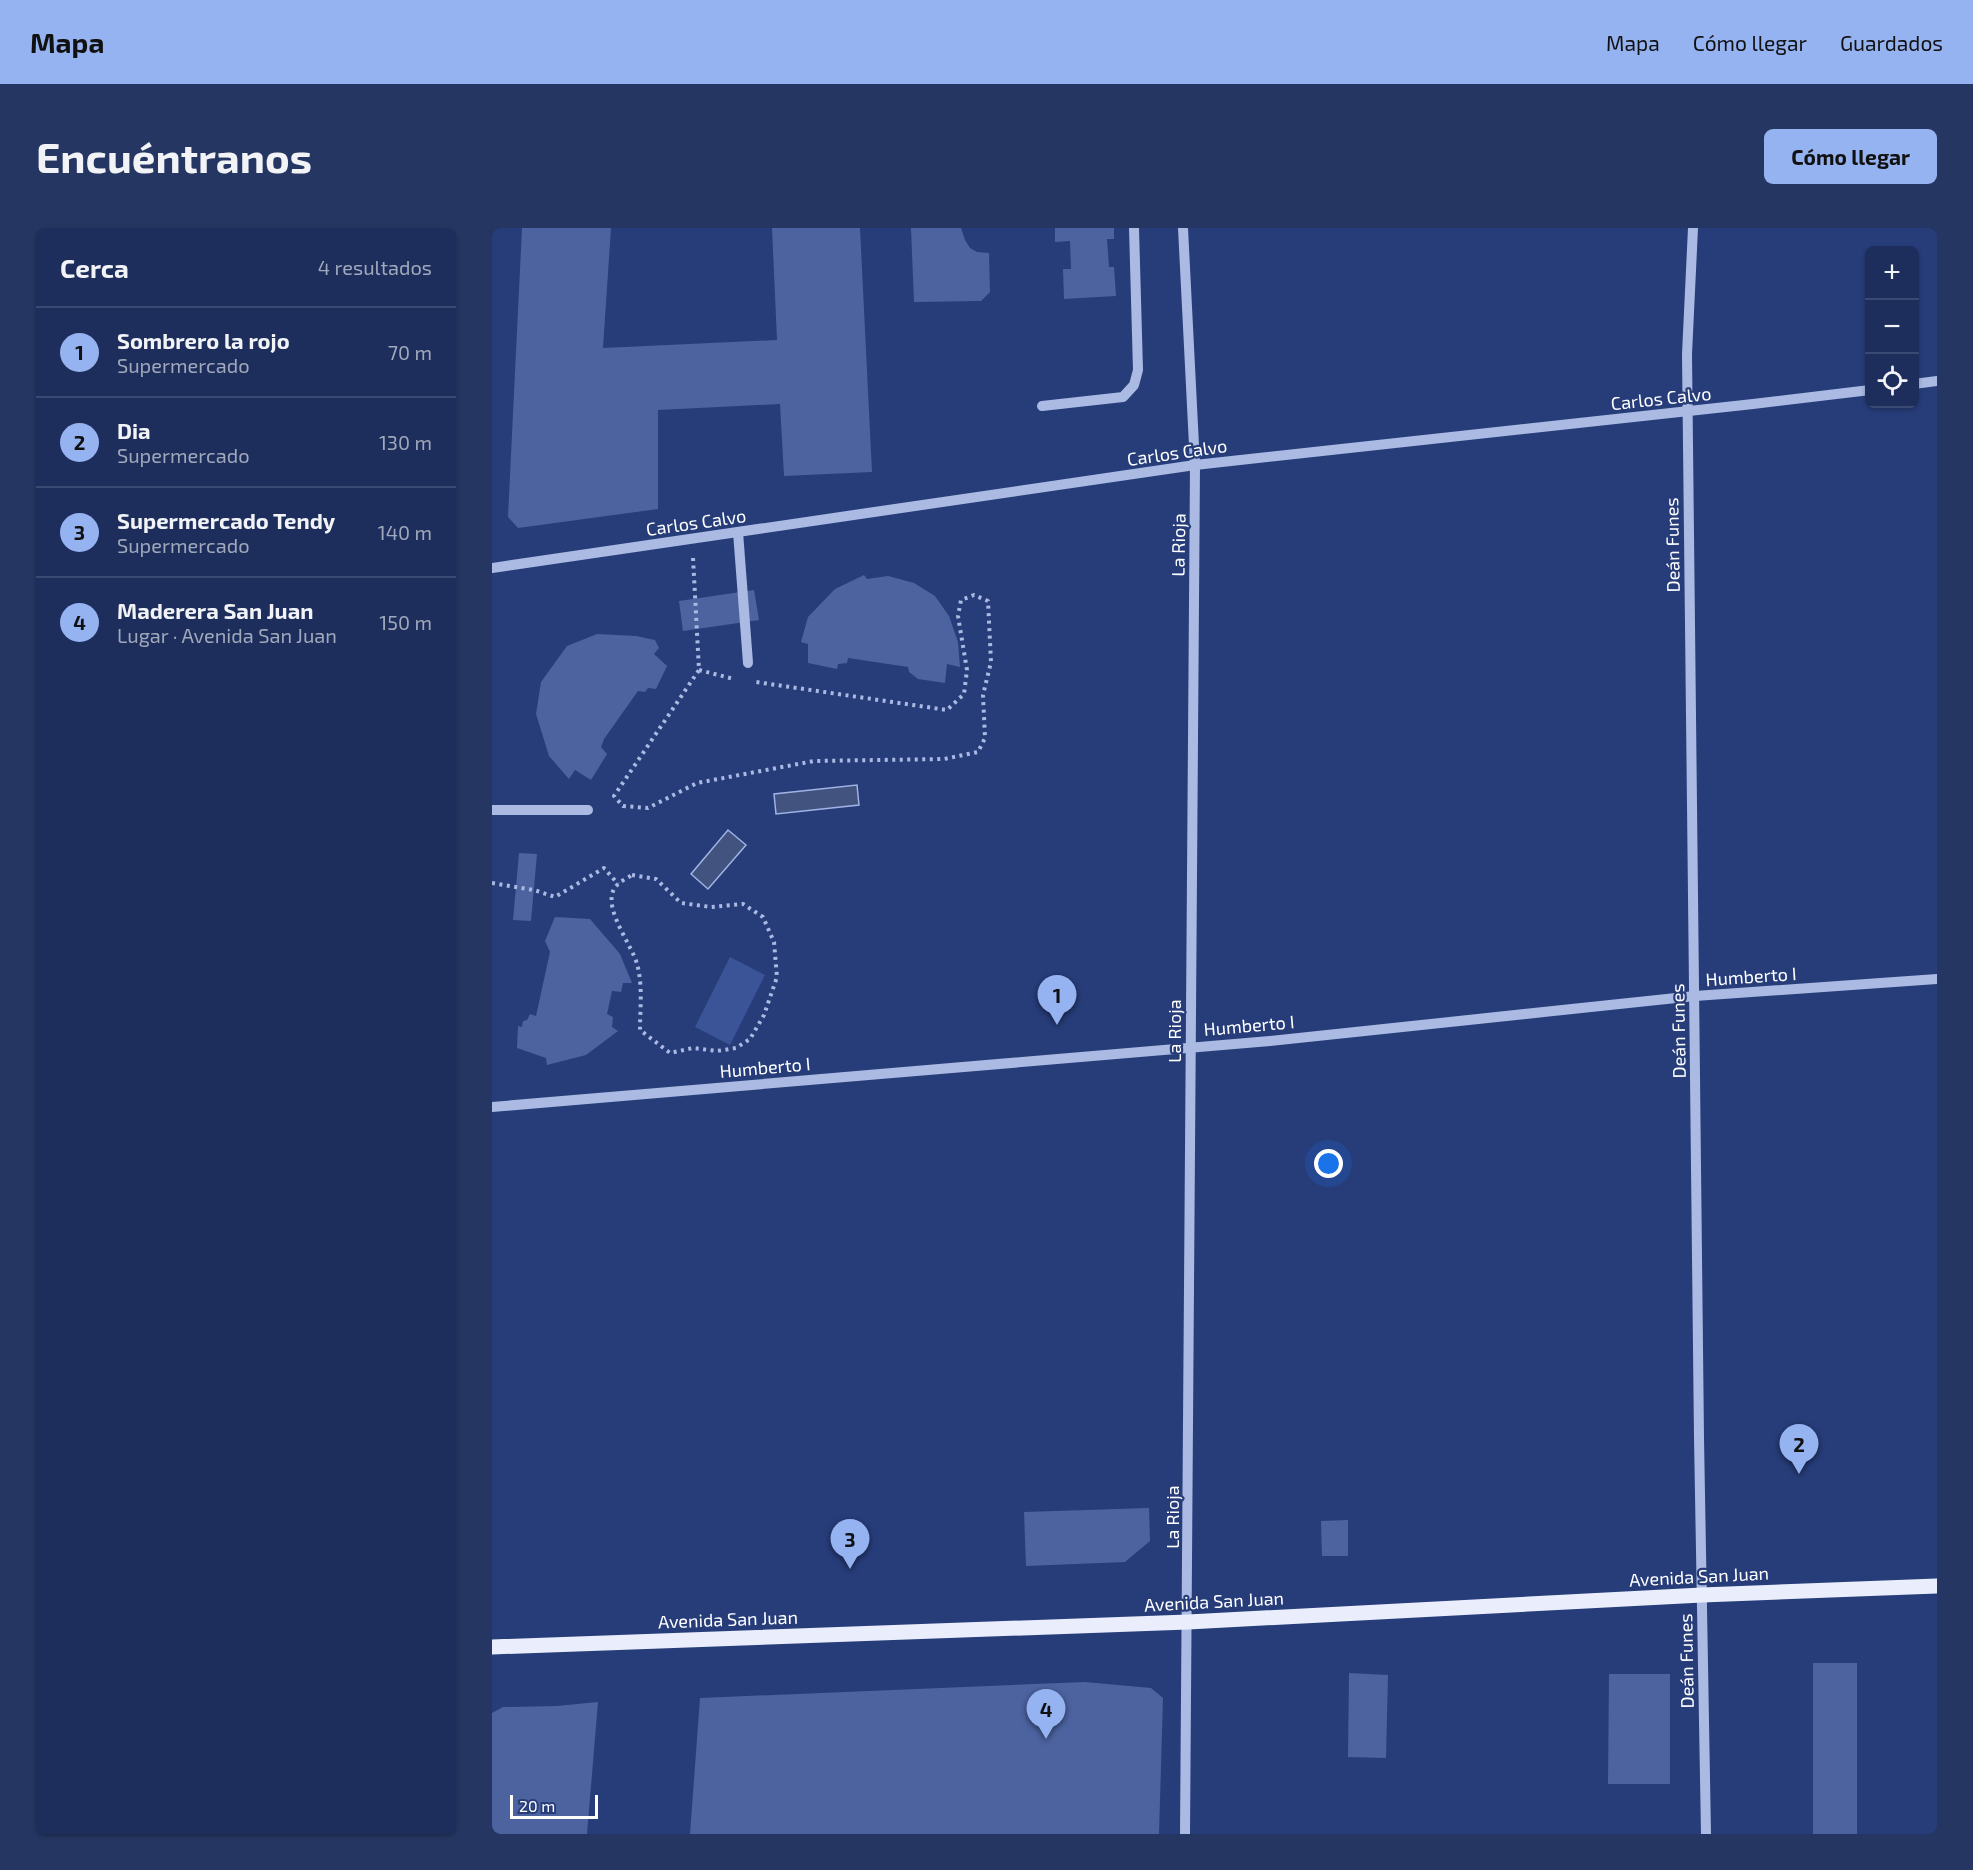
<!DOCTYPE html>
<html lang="es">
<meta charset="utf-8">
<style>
body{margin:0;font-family:"Exo 2",sans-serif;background:#253662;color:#f1f3f6}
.controls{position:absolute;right:18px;top:18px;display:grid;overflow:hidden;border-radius:9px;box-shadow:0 2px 4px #0004}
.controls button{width:54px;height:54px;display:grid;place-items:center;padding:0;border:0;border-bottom:2px solid #3b4a72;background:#1d2e5c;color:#f1f3f6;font:30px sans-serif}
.scale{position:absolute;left:18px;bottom:15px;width:88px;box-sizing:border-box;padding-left:6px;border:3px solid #fff;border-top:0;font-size:16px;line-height:21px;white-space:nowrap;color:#fff;-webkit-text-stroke:4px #273d7a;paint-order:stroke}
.you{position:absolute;left:837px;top:936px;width:21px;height:21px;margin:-15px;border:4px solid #fff;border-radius:50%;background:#1a73e8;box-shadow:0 0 0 9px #1a73e833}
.badge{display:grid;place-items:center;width:39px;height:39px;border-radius:50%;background:#95b2f1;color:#111;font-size:20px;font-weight:700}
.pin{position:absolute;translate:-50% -50px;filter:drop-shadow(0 2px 3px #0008)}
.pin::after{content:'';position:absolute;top:32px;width:21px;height:18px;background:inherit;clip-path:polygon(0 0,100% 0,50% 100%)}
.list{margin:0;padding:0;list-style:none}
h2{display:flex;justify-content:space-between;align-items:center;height:78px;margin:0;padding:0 24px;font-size:26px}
h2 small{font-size:20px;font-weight:400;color:#a0a8bb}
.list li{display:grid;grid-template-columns:39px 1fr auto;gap:18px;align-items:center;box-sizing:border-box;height:90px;padding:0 24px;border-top:2px solid #3b4a72}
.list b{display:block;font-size:22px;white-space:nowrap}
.list p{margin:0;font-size:20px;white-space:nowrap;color:#a0a8bb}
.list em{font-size:20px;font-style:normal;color:#a0a8bb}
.icon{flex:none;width:33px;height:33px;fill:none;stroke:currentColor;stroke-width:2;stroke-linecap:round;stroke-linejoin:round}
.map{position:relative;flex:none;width:1445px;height:1606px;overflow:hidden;border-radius:9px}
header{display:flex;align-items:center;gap:36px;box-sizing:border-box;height:84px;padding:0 30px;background:#95b2f1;color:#111}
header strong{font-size:28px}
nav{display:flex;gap:33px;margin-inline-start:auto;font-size:21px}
.intro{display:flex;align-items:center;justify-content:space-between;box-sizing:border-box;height:144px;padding:0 36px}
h1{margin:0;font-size:42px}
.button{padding:15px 27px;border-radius:9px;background:#95b2f1;color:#111;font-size:21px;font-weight:700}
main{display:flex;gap:36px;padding:0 36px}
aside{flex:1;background:#1d2e5c;border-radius:9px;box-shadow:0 2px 4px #0004}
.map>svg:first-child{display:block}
.green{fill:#3b5497}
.water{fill:#435380;stroke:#9fb3e4;stroke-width:1.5}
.building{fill:#4c63a0}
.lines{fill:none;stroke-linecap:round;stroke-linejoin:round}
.path{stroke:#aabae3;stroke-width:4;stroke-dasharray:3 4.5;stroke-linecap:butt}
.minor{stroke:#aabae3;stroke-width:10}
.major{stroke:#eaeefc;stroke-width:15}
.labels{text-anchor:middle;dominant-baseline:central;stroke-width:4.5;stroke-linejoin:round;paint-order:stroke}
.street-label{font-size:18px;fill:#fff;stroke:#273d7a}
</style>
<header>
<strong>Mapa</strong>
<nav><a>Mapa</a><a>Cómo llegar</a><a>Guardados</a></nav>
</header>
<div class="intro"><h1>Encuéntranos</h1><a class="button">Cómo llegar</a></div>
<main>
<aside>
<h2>Cerca<small>4 resultados</small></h2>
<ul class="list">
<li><span class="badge">1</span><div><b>Sombrero la rojo</b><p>Supermercado</p></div><em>70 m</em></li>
<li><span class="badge">2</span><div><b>Dia</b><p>Supermercado</p></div><em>130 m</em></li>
<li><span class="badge">3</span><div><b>Supermercado Tendy</b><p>Supermercado</p></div><em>140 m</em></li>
<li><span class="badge">4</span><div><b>Maderera San Juan</b><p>Lugar · Avenida San Juan</p></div><em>150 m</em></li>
</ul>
</aside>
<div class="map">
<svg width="1445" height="1606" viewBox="0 0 1445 1606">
<rect width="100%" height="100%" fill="#273d7a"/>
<!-- green -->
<polygon class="green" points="238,729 273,747 238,817 203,799"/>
<!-- water -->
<g class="water">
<polygon points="365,557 367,577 284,586 282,566"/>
<polygon points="236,602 254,617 216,661 199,646"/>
</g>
<!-- building -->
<g class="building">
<polygon points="30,0 119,0 111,120 285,112 280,0 368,0 380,244 292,248 288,176 166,182 166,281 26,300 16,289"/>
<polygon points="419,0 469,0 473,12 478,20 485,24 497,25 498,64 489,73 422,74"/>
<polygon points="563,0 622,0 622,11 615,11 617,39 622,39 624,68 572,71 571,41 579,41 578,13 563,14"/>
<polygon points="372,347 375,351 396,348 422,355 443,368 457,388 466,414 468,439 455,436 453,455 426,451 417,444 416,439 356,430 355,435 346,436 345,441 316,435 316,416 309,414 316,389 343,361"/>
<polygon points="262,362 267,392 191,403 187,373"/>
<polygon points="105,406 144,408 163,412 167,420 162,426 175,438 164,461 156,460 153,464 146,463 112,511 109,519 115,526 99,552 83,542 77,551 57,528 44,486 49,454 75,418"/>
<polygon points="27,625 45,626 39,693 21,692"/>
<polygon points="63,689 98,691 128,726 140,755 131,755 129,764 120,763 115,786 121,789 120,799 126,803 94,827 55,837 54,830 25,820 26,798 30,799 31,793 35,792 38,786 44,788 58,724 53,713"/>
<polygon points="657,1280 658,1313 633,1334 534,1338 532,1284"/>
<polygon points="856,1292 856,1328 830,1328 829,1293"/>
<rect x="1321" y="1435" width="44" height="171"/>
<polygon points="857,1445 896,1447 894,1530 856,1529"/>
<polygon points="1117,1446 1178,1446 1178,1556 1116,1556"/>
<polygon points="593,1454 659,1460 671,1470 667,1606 198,1606 208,1470"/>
<polygon points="106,1474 95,1606 0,1606 0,1485 11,1479 65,1478"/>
</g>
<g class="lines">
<!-- path -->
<g class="path">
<polyline points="201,330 207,442 122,568 131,578 156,580 205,555 322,533 452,531 486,524 493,510 491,467 499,434 496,373 482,367 469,372 466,388 475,442 472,466 455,482 264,454"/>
<polyline points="207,442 242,451"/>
<path d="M140 647 164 651 189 675 219 679 251 676 271 689 282 714 285 749 272 787 258 811 244 820 225 823 201 820 178 825 148 802C148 781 151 757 145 736 140 717 111 681 122 661 126 654 134 651 140 647Z"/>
<polyline points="0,655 42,662 63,669 112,640 126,656"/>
</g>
<!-- minor -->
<g class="minor">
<polyline points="691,0 703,237 693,1606"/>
<polyline points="1201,0 1195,126 1207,1210 1214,1606"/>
<polyline points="1422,156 1445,153"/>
<polyline points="550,178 631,169 642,157 646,142 642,0"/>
<polyline points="246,304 256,435"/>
<polyline points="0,340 703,237 1261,176 1378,162"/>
<polyline points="0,582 96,582"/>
<polyline points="0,879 778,813 1203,768 1445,751"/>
</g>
<!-- major -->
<polyline class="major" points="0,1419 696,1394 1210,1367 1445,1358"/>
</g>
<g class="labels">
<!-- street labels -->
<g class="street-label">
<text transform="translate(1169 170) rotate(-6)">Carlos Calvo</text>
<text transform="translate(685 224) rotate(-8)">Carlos Calvo</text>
<text transform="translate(204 294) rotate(-8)">Carlos Calvo</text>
<text transform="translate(686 317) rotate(-89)">La Rioja</text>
<text transform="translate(1180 317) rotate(-91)">Deán Funes</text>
<text transform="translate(1259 748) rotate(-4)">Humberto I</text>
<text transform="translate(757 797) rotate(-5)">Humberto I</text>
<text transform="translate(682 803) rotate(-90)">La Rioja</text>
<text transform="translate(1186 803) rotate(-91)">Deán Funes</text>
<text transform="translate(273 839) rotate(-5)">Humberto I</text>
<text transform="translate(680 1289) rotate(-90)">La Rioja</text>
<text transform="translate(1207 1348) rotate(-3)">Avenida San Juan</text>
<text transform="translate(722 1373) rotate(-3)">Avenida San Juan</text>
<text transform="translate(236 1391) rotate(-2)">Avenida San Juan</text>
<text transform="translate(1194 1433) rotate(-91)">Deán Funes</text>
</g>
</g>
</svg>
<div class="controls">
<button>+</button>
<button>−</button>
<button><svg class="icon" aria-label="locate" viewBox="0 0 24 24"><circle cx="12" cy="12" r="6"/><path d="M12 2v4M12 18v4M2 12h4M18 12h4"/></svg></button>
</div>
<div class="scale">20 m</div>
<div class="you"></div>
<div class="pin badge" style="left:565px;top:797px">1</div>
<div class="pin badge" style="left:1307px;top:1246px">2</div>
<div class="pin badge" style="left:358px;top:1341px">3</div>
<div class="pin badge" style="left:554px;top:1511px">4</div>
</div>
</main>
